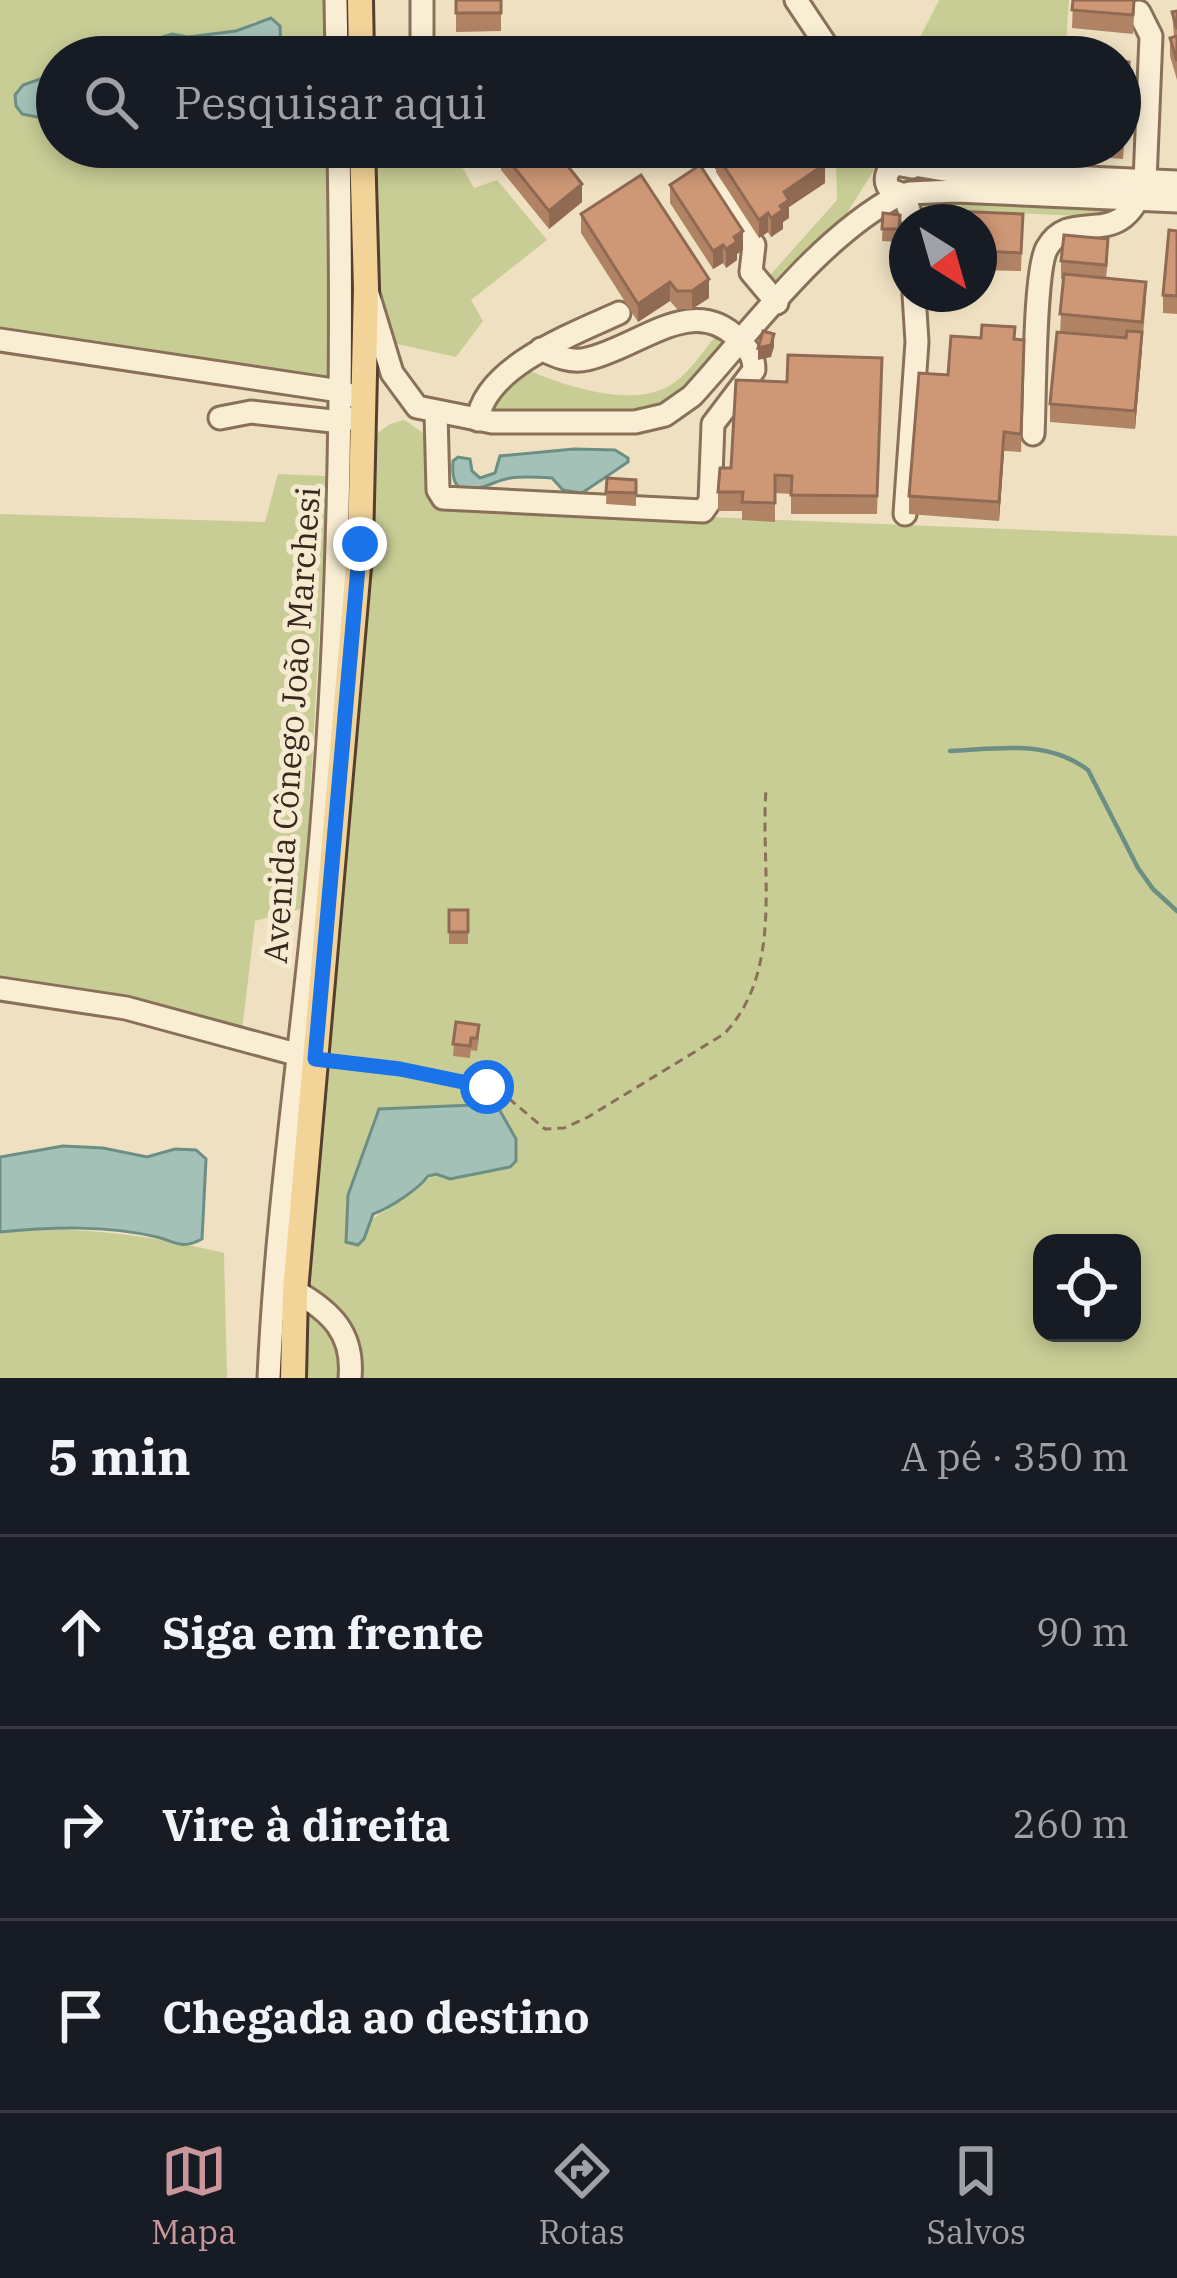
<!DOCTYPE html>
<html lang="pt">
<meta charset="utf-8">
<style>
body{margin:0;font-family:"IBM Plex Serif",serif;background:#242831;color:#f1f3f6}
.controls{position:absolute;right:36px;bottom:36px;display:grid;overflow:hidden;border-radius:24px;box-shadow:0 6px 18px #0003}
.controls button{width:108px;height:108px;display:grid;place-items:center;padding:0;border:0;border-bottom:3px solid #363941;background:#171b24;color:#f1f3f6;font:60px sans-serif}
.compass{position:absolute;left:889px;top:204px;width:108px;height:108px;border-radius:50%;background:#171b24;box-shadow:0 6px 18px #0003;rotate:143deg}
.stop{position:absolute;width:36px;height:36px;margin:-27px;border:9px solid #1a73e8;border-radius:50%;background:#fff}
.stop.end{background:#1a73e8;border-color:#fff;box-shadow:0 3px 12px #0008}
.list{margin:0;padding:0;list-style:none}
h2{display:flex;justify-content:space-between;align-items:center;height:156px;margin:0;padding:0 48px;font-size:51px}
h2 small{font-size:39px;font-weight:400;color:#9ea1a6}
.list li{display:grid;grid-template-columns:78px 1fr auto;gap:36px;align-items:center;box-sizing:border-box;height:192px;padding:0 48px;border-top:3px solid #363941}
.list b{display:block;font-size:45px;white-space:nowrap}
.list em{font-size:39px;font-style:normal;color:#9ea1a6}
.icon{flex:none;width:66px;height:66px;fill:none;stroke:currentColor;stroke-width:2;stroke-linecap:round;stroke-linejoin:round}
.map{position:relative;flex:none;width:1177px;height:1378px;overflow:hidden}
.search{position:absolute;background:#171b24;box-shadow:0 6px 18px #0003;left:36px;right:36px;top:36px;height:132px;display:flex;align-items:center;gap:30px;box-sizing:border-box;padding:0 42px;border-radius:66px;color:#9ea1a6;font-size:45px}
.sheet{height:732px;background:#171b24}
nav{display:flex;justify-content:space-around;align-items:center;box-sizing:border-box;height:168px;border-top:3px solid #363941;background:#171b24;font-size:33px;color:#9ea1a6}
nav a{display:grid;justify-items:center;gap:6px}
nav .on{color:#c9979b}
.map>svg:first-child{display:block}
.green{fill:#c8cd95;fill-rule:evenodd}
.water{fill:#a4c1b7;stroke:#6b8f85;stroke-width:3}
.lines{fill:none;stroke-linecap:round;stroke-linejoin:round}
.stream{stroke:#6b8f85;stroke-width:4.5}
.minor-casing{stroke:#897058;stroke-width:27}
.major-casing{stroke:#563f2d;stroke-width:30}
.path{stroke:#897058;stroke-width:3;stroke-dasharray:9 6;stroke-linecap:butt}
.minor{stroke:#f9edd4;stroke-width:21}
.major{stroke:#f3d498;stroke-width:24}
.wall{fill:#b18365}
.shaded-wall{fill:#906a53}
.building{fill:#ce9876;stroke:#906a53;stroke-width:3}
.route{stroke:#1a73e8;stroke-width:15}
.labels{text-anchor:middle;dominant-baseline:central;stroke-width:10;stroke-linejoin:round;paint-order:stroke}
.street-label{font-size:33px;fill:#38291d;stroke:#f6ead1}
</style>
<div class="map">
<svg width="1177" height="1378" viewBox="0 0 1177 1378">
<rect width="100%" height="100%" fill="#efe0c1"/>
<!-- green -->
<g class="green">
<polygon points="0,0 328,0 328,57 281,57 282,40 256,21 236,31 188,37 172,34 98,57 57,57 57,73 23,85 22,114 57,121 57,147 330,147 334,382 0,330"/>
<polygon points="939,0 1069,0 1065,57 910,57"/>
<polygon points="374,147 457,147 456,156 474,188 497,180 547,240 471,300 483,321 456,357 397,344 377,278"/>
<polygon points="823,147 882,147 884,154 847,213 775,294 764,282 837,200 836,166"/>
<path d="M912 147H1058L1057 167C1022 165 934 171 912 147Z"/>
<polygon points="923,199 1128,207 1119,218 937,209 936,221 921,221"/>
<path d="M722 329 732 340 675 400 650 411 485 413 489 397 528 370C564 386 632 408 669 386 689 375 707 345 722 329Z"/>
<path d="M404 420 434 440 435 506 1177 536V1378H359C366 1316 332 1321 306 1278L370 548 375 435 390 424ZM473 1105 499 1109 506 1118 413 1191C399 1195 399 1203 387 1210 371 1219 360 1227 346 1242L348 1195 375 1115ZM1042 1243H1132V1333H1042Z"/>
<polygon points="278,474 328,476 304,908 255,921 242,1031 0,979 0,514 265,522"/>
<path d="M32 1229C99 1229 159 1237 224 1253L227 1378H0V1232Z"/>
<path d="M304 1313C332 1327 343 1347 339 1378H302Z"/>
</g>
<!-- water -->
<g class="water">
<polygon points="271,18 280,26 281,57 98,57 172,34 188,37 236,31"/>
<polygon points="57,73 57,121 22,114 16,106 15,95 23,85"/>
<path d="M574 449 615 450 628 458V462L582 493 563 490 552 478C538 477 524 476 510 478 489 481 449 512 453 461L458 457 470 459 472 471 480 478 495 473 500 456Z"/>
<path d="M473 1105 499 1109 516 1139V1161L510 1167 450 1179 436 1174 428 1176C419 1189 388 1209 373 1214L364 1239 358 1245 346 1242 348 1195 379 1109Z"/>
<path d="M63 1146 103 1148 147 1157 175 1149 196 1150 206 1159 202 1239C181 1250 177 1242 157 1237 106 1225 51 1227 0 1232V1157Z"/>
</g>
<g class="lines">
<!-- stream -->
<path class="stream" d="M950 751C999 749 1047 739 1088 770L1138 868 1153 889 1177 911"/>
<!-- minor casing -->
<g class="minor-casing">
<g id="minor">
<polyline points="336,0 337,57"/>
<polyline points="796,0 834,57"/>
<polyline points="408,57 422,41 422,0"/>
<polyline points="902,163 956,172 1177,182"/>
<path d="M912 167 896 164C886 170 883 180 890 190L904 195 913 222"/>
<polyline points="709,177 754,245 751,272 777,303"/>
<polyline points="909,193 955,191 1177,201"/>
<path d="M368 294 392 373 417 407 492 422H635L665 415 692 396C753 329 819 237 899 195"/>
<polyline points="0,340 340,391 353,396"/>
<path d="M436 413 438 490 443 498 703 511 710 501 713 424 754 370C754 355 748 349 737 338 692 293 638 348 587 359 571 363 555 356 541 349"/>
<polyline points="220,418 251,412 341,422 352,418"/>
<path d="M478 420C484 367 575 333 619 313"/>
<path d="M1033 434C1035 400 1034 270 1047 248 1073 203 1121 257 1145 181L1151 36 1139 12"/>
<polyline points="905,514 917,342 914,294"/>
<polyline points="0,989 126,1008 314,1059"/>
<path d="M295 1291C332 1312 354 1334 350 1378"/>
<path d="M269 1378C277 1197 306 1017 321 836 340 607 343 377 339 147"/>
</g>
</g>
<!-- major casing -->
<g class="major-casing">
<g id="major">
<polyline points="360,0 361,57"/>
<polyline points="293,1378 295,1291 360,544 366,288 362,147"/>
</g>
</g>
<!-- path -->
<path class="path" d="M334 1062 400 1069 487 1087 500 1091 545 1129 564 1128 588 1117 724 1034C785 970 760 870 766 790"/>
<!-- minor -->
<use href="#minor" class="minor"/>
<!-- major -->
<use href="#major" class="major"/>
</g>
<!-- wall -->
<g class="wall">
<polygon points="456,0 501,0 501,31 456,32"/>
<polygon points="1073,0 1135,0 1133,34 1072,28"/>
<polygon points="1177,11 1177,80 1170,56 1170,38 1174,37 1172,12"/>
<polygon points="1120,61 1129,81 1123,159 1060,154 1060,147 1120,147"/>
<polygon points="771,147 759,155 762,159 825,183 789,207 789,218 783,222 783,229 771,237 768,232 759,238 716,172 716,154"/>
<polygon points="501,151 582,202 549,229 501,170"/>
<polygon points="670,185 743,250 737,254 737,260 726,268 723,263 713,269 670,203"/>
<polygon points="883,213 900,215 899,242 882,241"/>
<polygon points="581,214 709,298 692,309 677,309 670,301 638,322 581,233"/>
<polygon points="1023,214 1021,271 979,270 979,222"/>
<polygon points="1177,231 1177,314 1163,313 1163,295"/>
<polygon points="1108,258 1106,278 1146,300 1135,429 1050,422 1050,404 1060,333 1063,279 1061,279 1061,261"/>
<polygon points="1015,339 1024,340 1021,452 1004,451 999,521 909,514 909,496"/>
<polygon points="882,358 877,514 791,514 791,494 775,493 775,522 742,520 742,511 718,511 718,492 731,468 787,382"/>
<polygon points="607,478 636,480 636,506 606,504"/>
<rect x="449" y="910" width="19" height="34"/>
<polygon points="456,1022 479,1038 477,1051 471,1050 470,1058 453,1056"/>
</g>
<!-- shaded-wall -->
<g class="shaded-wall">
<polygon points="751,147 771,147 751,161"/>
<polygon points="825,164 825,183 789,207 789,218 783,222 783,229 771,237 771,218 784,192"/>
<polygon points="582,184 582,202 549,229 549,211"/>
<polygon points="768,213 768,232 759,238 759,220"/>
<polygon points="743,231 743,250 737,254 737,260 726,268 726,249 734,237"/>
<polygon points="723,245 723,263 713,269 713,251"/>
<polygon points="709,279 709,298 692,309 692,291"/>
<polygon points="670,282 670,301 638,322 638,304"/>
<polygon points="1142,332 1142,350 1135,429 1135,411"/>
<polygon points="774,334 774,347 771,357 758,360 758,348"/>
<polygon points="1004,432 1004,451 999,521 999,502"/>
</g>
<!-- building -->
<g class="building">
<rect x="456" y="0" width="45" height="13"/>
<polygon points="1073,0 1134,0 1133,15 1072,10"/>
<polygon points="1177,11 1177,29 1172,12"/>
<polygon points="1177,36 1177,61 1170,38"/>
<polygon points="1120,61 1129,62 1123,141 1120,140"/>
<polygon points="506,147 553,147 582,184 549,211 501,151"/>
<polygon points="726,147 754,147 762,159 779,147 813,147 825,164 784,192 789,200 780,206 783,210 771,218 768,213 759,220 716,154"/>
<polygon points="700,165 743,231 734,237 737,242 726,249 723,245 713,251 670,185"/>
<polygon points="641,175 709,279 692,291 677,291 670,282 638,304 581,214"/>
<polygon points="950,211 1023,214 1021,253 979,251 979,222 949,222"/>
<polygon points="883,213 900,215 899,229 882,229"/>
<polygon points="1169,230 1177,231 1177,296 1163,295"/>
<polygon points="1064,235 1108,239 1106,265 1061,261"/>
<polygon points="1064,274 1146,282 1142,322 1060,314"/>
<polygon points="982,325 1015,327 1014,339 1024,340 1021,434 1004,432 999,502 909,496 919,373 948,375 951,336 981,338"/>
<polygon points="763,331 774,334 771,345 758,348"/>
<polygon points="1127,331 1142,332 1135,411 1050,404 1057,332 1126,338"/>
<polygon points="788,355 882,358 877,496 791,495 792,476 775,475 775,503 742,502 743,492 718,492 720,468 731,468 736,380 787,382"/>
<polygon points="607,478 636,480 636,493 606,492"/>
<rect x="449" y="910" width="19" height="22"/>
<polygon points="456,1022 479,1025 477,1038 471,1038 470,1046 453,1044"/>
</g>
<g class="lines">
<!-- route -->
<polyline class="route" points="360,544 315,1059 400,1069 487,1087"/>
</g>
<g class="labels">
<!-- street labels -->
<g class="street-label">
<text transform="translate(291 725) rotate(-86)">Avenida Cônego João Marchesi</text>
</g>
</g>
</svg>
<div class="controls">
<button><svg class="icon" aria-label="locate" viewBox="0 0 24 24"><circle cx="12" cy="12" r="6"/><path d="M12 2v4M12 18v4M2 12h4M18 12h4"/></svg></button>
</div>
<svg class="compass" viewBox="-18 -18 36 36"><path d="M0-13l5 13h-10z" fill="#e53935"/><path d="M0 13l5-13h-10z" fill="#9ea1a6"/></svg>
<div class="stop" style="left:487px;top:1087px"></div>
<div class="stop end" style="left:360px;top:544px"></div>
<div class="search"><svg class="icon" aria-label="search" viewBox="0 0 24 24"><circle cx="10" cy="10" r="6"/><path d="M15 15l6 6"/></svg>Pesquisar aqui</div>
</div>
<section class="sheet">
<h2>5 min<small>A pé · 350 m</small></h2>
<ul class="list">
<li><svg class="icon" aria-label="ahead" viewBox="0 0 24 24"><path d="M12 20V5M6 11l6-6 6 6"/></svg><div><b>Siga em frente</b></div><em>90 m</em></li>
<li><svg class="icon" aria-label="right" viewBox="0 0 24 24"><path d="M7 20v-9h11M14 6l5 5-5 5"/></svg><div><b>Vire à direita</b></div><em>260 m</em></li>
<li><svg class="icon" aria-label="arrive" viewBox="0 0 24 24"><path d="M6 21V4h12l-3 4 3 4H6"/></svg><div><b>Chegada ao destino</b></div></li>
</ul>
</section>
<nav>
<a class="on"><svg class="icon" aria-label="map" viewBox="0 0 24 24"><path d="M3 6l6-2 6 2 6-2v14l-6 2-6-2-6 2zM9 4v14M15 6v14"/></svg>Mapa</a>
<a><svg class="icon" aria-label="directions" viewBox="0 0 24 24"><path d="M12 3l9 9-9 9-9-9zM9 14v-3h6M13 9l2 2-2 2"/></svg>Rotas</a>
<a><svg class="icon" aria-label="saved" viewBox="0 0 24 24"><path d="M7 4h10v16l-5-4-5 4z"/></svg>Salvos</a>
</nav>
